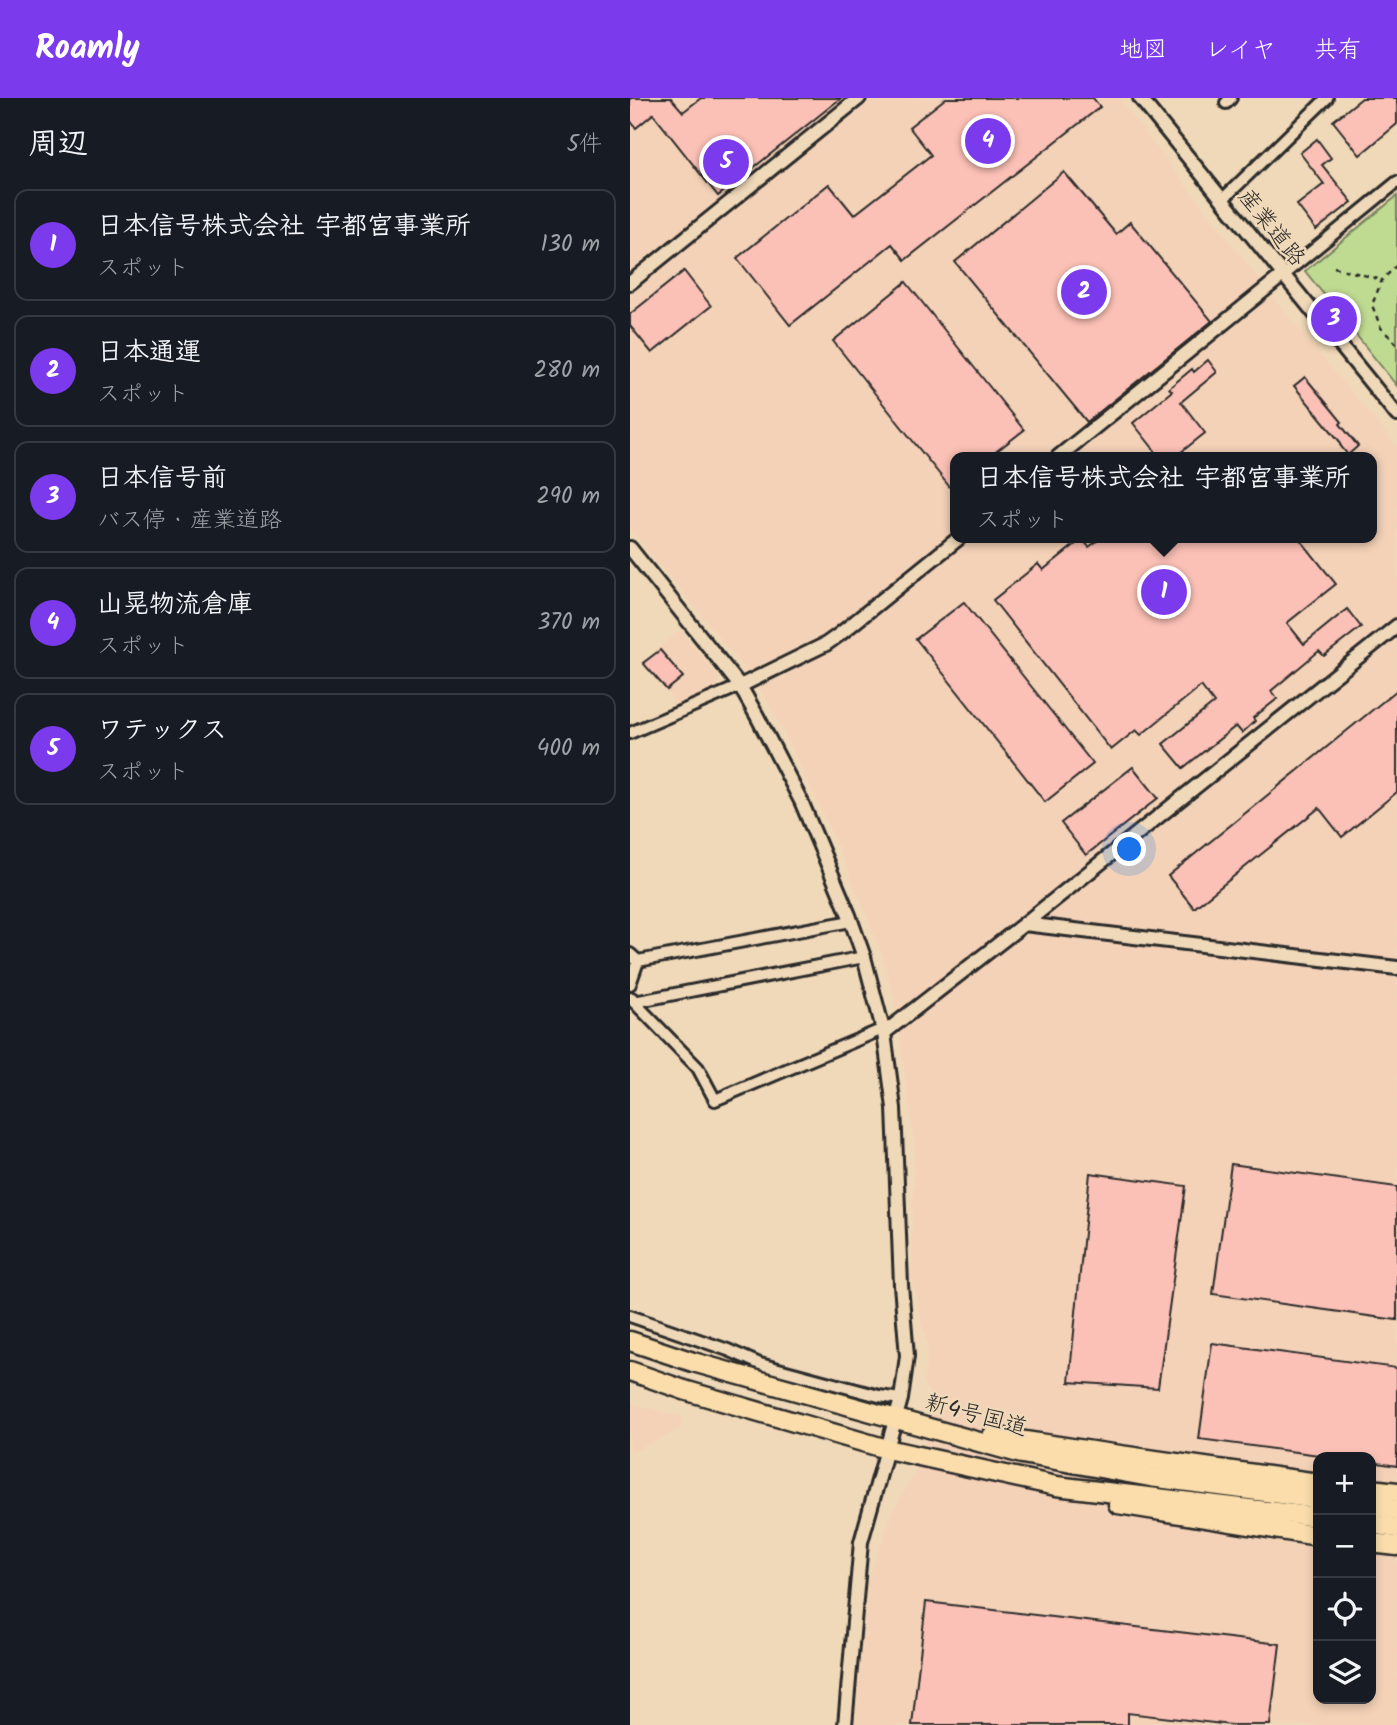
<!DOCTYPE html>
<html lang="ja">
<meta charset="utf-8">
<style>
body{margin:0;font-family:Kalam,"Klee One",sans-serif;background:#242831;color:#f1f3f6}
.controls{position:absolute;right:21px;bottom:21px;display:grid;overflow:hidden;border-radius:14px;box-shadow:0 4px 10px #0003}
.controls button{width:63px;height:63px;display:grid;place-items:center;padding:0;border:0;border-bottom:2px solid #363941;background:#171b24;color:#f1f3f6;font:35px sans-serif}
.you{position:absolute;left:500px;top:752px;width:24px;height:24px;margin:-18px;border:5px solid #fff;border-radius:50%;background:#1a73e8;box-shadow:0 0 0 10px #1a73e833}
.badge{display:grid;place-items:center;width:46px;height:46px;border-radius:50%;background:#7c3aed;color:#fff;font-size:23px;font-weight:700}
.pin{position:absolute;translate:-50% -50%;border:4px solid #fff;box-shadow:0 2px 7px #0006}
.popup{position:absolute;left:320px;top:354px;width:427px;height:91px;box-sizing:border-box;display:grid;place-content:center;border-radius:14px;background:#171b24;filter:drop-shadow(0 2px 5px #0005);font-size:23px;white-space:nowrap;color:#9ea1a6}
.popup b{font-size:26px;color:#f1f3f6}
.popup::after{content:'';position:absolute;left:50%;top:100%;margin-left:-14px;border:14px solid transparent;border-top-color:#171b24}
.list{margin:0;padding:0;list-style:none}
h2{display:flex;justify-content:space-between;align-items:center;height:91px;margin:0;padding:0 28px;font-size:30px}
h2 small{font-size:23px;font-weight:400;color:#9ea1a6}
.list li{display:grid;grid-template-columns:46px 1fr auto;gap:21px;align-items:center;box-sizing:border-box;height:112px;margin:0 14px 14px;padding:0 14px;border:2px solid #363941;border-radius:14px}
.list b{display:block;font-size:26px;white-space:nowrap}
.list p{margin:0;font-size:23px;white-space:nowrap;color:#9ea1a6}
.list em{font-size:23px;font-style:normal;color:#9ea1a6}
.icon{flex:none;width:38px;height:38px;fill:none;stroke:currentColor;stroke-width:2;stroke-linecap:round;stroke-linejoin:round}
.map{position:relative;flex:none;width:767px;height:1627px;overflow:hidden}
header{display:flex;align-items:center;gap:42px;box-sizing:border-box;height:98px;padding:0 35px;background:#7c3aed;color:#fff}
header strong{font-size:33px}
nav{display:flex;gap:38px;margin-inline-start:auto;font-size:24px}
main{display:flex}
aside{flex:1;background:#171b24}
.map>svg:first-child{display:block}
.built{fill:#f4d2b8;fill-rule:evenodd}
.green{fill:#bfda91;stroke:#75825e;stroke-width:2}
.building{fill:#fcc1b6;stroke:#2b2b2b;stroke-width:2}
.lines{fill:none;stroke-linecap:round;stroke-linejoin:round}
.minor-casing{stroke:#2b2b2b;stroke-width:16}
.tertiary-casing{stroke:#2b2b2b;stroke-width:18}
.trunk-casing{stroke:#2b2b2b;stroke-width:23}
.path{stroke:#2b2b2b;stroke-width:2.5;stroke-dasharray:5 5;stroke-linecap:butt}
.minor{stroke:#f0d9b9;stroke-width:10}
.tertiary{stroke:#f0d9b9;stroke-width:12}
.trunk{stroke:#faddab;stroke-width:18}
.labels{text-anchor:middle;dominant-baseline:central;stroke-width:5;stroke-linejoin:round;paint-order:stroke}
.street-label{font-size:23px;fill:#2b2b2b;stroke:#f0d9b9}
</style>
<header>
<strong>Roamly</strong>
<nav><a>地図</a><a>レイヤ</a><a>共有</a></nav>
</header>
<main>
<aside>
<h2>周辺<small>5件</small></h2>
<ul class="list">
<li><span class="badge">1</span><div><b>日本信号株式会社 宇都宮事業所</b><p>スポット</p></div><em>130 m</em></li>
<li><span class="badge">2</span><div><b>日本通運</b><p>スポット</p></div><em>280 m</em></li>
<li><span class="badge">3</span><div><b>日本信号前</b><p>バス停 · 産業道路</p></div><em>290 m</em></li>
<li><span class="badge">4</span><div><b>山晃物流倉庫</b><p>スポット</p></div><em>370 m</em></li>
<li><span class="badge">5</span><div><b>ワテックス</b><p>スポット</p></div><em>400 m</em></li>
</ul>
</aside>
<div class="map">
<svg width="767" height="1627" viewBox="0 0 767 1627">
<rect width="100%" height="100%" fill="#f0d9b9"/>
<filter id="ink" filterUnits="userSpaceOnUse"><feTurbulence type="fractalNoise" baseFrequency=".0143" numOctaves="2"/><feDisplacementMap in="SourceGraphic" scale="14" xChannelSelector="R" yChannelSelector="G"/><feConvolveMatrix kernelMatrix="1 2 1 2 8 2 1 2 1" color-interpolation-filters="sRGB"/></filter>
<g filter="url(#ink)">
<!-- built -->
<g class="built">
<path d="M0 0H492L490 2 653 212 767 349V1627H225L238 1480 264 1411 289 1368 304 1304 294 1284 298 1250 281 1178 284 1044 266 911 255 866 239 823 203 738 152 630 129 590 117 573 0 431ZM326 359H742V440H326ZM688 1359H741V1601H688Z"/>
<polygon points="50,532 90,582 84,593 48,608 11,565"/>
<polygon points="0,1305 52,1319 51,1331 0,1355"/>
</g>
<!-- green -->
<polygon class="green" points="767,98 767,288 675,173"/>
<!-- building -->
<g class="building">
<polygon points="0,0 41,0 53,14 71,0 211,0 88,98 23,16 6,30 0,22"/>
<polygon points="316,0 463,0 470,9 275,162 262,146 160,227 107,160 199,86 224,117 301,57 279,29"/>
<polygon points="732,0 767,0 767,26 730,57 703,23"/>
<polygon points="687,41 701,60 692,67 722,104 686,132 667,107 694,86 670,55"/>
<polygon points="434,74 486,136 500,124 582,223 457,324 325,164"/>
<polygon points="54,173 81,208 22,255 0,228 0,216"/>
<polygon points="276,184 394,332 359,359 326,359 326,397 203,243"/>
<polygon points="578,262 587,274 551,304 575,335 545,359 530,359 503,325 542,293 539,290 562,271 564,274"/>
<polygon points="675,279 712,324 710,326 728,348 718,357 710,347 711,345 664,288"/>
<polygon points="471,440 669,440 706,486 657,525 674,546 717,511 731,529 694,558 689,553 641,593 647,601 623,620 625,623 612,635 606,628 553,670 533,646 584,605 571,588 511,637 506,632 481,652 363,502 408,466 413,472 452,441 459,449"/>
<polygon points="334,504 463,666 415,704 286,541"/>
<polygon points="30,552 53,579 37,592 13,565"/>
<polygon points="767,592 767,694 712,739 689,710 564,810 538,778"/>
<polygon points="503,669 528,700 456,757 431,725"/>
<polygon points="601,1066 767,1089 767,1222 583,1196"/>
<polygon points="460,1075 556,1088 528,1290 439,1284"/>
<polygon points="582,1245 767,1270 767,1368 741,1364 741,1359 704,1359 569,1341"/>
<polygon points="296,1504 650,1546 640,1627 601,1627 498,1615 498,1627 282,1627"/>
</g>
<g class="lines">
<!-- minor casing -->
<g class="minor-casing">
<g id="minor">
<polyline points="596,5 601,0"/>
<polyline points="592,102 697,0"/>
<polyline points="653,177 767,84"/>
<polyline points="0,635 110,588"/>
<polyline points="0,856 8,863 0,886"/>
<polyline points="8,863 221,823"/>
<polyline points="2,900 4,904 234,859"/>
<polyline points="4,904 68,970 85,1002 253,931"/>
<polyline points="0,1218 98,1252 130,1266 249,1298 271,1301"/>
</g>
</g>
<!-- tertiary casing -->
<g class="tertiary-casing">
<g id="tertiary">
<polyline points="510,0 767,317"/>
<polyline points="0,185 229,0"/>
<polyline points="428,359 653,177"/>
<polyline points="0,450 110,588 127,618 171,703 219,817 234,859 254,935 264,1010 271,1187 277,1258 271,1301 231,1444 215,1627"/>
<polyline points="110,588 196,546 210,536 329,440"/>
<polyline points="394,826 767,870"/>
<polyline points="254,935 394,826 767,528"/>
</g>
</g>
<!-- trunk casing -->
<g class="trunk-casing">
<g id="trunk">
<polyline points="0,1243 63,1264 392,1356 520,1379 688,1401"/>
<polyline points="0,1273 54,1292 257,1351 426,1388 688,1419"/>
<polyline points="362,1338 462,1353 688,1385"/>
<polyline points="741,1391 767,1394"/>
<polyline points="488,1406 688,1438"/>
<polyline points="741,1408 767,1412"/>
<polyline points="741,1426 767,1430"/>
<polyline points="741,1445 767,1448"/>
</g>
</g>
<!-- path -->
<g class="path">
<polyline points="767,167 752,182 742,207 751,230 767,246"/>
<polyline points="704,169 752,182"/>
</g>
<!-- minor -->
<use href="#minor" class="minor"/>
<!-- tertiary -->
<use href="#tertiary" class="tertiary"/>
<!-- trunk -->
<use href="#trunk" class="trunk"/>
</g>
</g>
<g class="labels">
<!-- street labels -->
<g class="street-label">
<text transform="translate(641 130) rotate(51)">産業道路</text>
<text transform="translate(346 1318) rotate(15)">新4号国道</text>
</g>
</g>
</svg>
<div class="controls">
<button>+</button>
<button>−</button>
<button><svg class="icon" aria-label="locate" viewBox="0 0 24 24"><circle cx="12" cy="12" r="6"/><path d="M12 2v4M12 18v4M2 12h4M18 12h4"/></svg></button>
<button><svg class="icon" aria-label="layers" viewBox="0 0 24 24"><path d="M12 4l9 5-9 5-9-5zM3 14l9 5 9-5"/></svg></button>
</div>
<div class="you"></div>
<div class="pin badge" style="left:534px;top:494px">1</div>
<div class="popup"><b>日本信号株式会社 宇都宮事業所</b>スポット</div>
<div class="pin badge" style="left:454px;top:194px">2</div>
<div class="pin badge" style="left:704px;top:221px">3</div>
<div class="pin badge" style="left:358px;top:43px">4</div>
<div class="pin badge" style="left:96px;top:64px">5</div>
</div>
</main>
